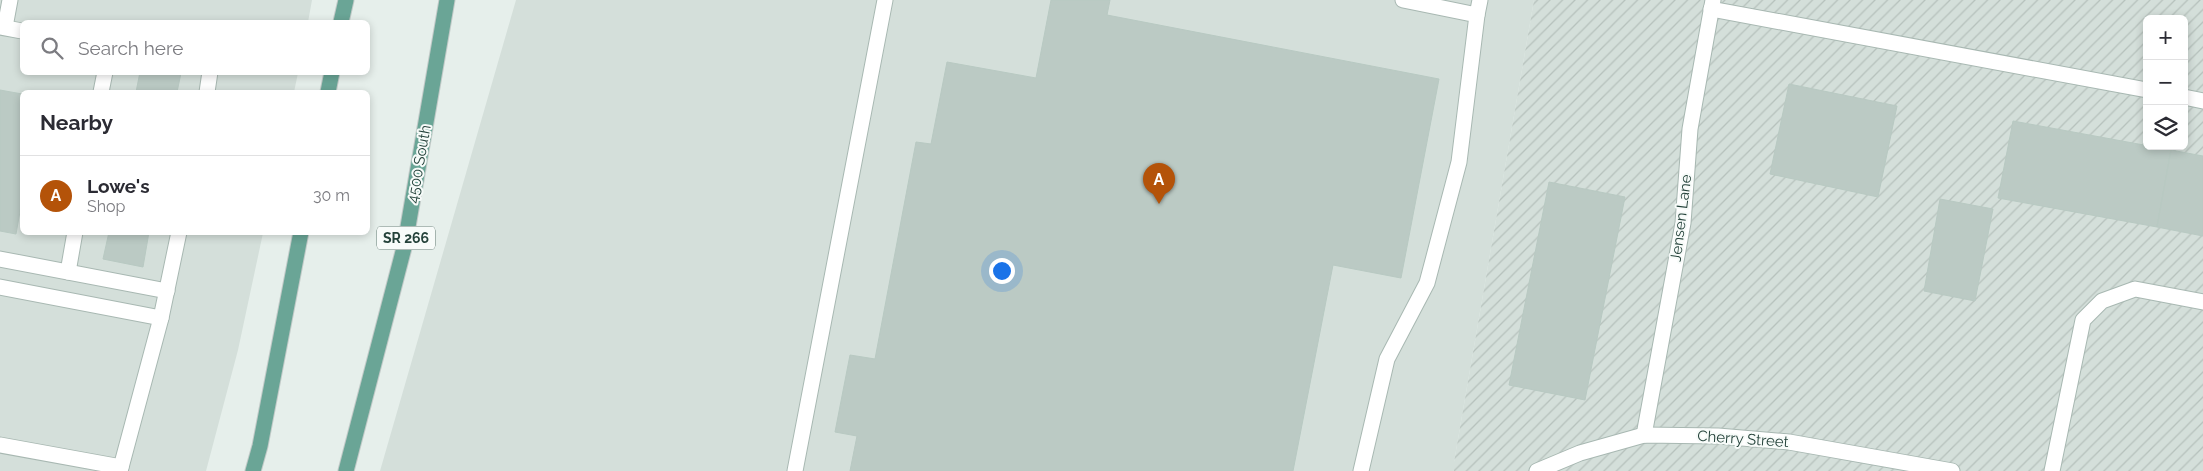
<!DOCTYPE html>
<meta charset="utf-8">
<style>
body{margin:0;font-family:Raleway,sans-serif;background:#f2f2f3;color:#2b2b33}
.controls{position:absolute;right:15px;top:15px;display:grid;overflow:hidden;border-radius:8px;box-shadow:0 2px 8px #0003}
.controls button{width:45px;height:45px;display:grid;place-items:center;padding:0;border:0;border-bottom:1px solid #e1e1e2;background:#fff;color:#2b2b33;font:25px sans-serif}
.you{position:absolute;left:1001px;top:270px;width:18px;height:18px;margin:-12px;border:4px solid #fff;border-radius:50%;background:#1a73e8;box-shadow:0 0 0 8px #1a73e833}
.badge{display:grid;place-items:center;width:32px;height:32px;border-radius:50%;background:#b45309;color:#fff;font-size:16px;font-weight:700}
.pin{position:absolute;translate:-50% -41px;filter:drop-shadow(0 1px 2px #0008)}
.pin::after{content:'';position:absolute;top:26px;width:18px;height:15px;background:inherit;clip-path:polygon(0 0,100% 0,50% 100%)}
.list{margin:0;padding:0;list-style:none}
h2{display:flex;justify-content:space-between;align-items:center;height:65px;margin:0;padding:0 20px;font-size:21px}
h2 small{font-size:16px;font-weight:400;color:#7c7c81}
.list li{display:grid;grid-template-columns:32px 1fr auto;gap:15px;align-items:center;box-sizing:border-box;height:80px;padding:0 20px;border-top:1px solid #e1e1e2}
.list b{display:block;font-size:19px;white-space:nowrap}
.list p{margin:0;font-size:16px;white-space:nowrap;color:#7c7c81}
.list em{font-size:16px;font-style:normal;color:#7c7c81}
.icon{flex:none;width:28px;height:28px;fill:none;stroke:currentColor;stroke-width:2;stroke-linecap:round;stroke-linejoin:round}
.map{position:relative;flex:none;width:2203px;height:471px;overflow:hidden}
.search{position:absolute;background:#fff;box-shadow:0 2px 8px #0003;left:20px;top:20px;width:350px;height:55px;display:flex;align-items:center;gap:12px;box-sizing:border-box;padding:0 18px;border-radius:8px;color:#7c7c81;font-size:19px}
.panel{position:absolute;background:#fff;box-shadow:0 2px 8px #0003;left:20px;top:90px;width:350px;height:145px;border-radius:8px}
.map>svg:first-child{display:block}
.built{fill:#d4dfda}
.industrial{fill:url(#industrial-furrows);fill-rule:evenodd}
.building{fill:#bbcac4;stroke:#b8c9c2}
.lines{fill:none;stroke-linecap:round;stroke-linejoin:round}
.service-casing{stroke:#a8b8b2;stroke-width:17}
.minor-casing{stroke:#a8b8b2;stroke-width:17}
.primary-casing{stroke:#c2cac8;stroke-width:17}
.service{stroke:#fff;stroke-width:15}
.minor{stroke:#fff;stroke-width:15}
.primary{stroke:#6aa596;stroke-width:15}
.labels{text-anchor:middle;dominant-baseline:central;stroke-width:4;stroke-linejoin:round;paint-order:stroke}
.shield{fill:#f7fbf9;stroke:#637a73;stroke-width:1}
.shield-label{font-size:14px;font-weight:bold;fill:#24423a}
.street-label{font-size:15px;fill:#24423a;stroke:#f7fbf9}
</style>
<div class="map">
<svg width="2203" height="471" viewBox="0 0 2203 471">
<defs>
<pattern id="industrial-furrows" width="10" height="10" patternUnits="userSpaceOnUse" patternTransform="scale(1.25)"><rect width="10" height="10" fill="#d4dfda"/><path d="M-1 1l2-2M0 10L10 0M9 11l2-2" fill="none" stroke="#b6c1bc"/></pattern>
</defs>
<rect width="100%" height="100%" fill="#e6efeb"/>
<!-- built -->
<g class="built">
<polygon points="0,0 312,0 308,22 22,22 22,72 298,73 294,92 22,92 22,232 263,233 238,350 206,471 0,471"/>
<polygon points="516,0 1534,0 1454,462 1454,471 380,471"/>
</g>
<!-- industrial -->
<path class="industrial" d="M1534 0H2203V471H1454V462ZM2147 19H2184V146H2147Z"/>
<!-- building -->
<g class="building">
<polygon points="1051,0 1110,0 1107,15 1439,79 1401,278 1333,265 1293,471 850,471 857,436 835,432 850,355 875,359 916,142 931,144 947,62 1036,78"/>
<polygon points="140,72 181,73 177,92 136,92"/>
<polygon points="1789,84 1897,106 1878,197 1770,174"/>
<polygon points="0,90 22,94 22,200 16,234 0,231"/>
<polygon points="2013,121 2171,150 2157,227 1998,198"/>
<polygon points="2171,150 2203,156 2203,236 2157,227"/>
<polygon points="1549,182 1625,197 1585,400 1509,385"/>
<polygon points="1940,199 1993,209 1975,301 1924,291"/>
<polygon points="109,232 149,232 143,267 103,259"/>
</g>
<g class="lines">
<!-- service casing -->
<g class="service-casing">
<g id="service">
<polyline points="1711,9 2147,90"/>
<polyline points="1477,15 1480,0"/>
<polyline points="0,27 22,31"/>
<polyline points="5,27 10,0"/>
<polyline points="101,92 105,72"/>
<polyline points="207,92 210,72"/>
<polyline points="2184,97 2203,101"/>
<polyline points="0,259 167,291"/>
<polyline points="68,272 75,232"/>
<polyline points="0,287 161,318"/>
<polyline points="0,445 121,467"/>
<polyline points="120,471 161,318 179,232"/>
<polyline points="795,471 885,0"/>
<polyline points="1361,471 1387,359 1427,283 1459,162 1477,15 1403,0"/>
<polyline points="2052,471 2083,320 2102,301 2135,289 2203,302"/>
</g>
</g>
<!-- minor casing -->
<g class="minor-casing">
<g id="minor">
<polyline points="1644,435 1683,223 1690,129 1713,0"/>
<polyline points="1537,471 1580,453 1644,435 1718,436 1789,442 1952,471"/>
</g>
</g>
<!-- primary casing -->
<g class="primary-casing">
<g id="primary">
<polyline points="341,22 346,0"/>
<polyline points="328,92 332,72"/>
<polyline points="253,471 260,446 301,232"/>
<polyline points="346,471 405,244 447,0"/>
</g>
</g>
<!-- service -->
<use href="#service" class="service"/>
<!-- minor -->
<use href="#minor" class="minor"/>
<!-- primary -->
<use href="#primary" class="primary"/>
</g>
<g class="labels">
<!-- shield labels -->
<rect class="shield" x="377" y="226.5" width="58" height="23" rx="4"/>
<g class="shield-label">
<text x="406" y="238">SR 266</text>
</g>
<!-- street labels -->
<g class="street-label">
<text transform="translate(419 164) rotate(-80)">4500 South</text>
<text transform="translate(1681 218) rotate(-83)">Jensen Lane</text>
<text transform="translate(1743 439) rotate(4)">Cherry Street</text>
</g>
</g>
</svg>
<div class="controls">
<button>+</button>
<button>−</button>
<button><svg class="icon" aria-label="layers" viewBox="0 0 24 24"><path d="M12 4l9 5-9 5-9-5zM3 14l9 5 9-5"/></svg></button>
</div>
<div class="you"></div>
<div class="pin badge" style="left:1159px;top:204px">A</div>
<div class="search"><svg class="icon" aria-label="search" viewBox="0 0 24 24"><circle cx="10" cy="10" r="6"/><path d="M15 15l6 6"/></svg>Search here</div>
<section class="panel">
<h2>Nearby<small></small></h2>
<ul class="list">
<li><span class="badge">A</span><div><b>Lowe's</b><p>Shop</p></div><em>30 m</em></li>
</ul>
</section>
</div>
